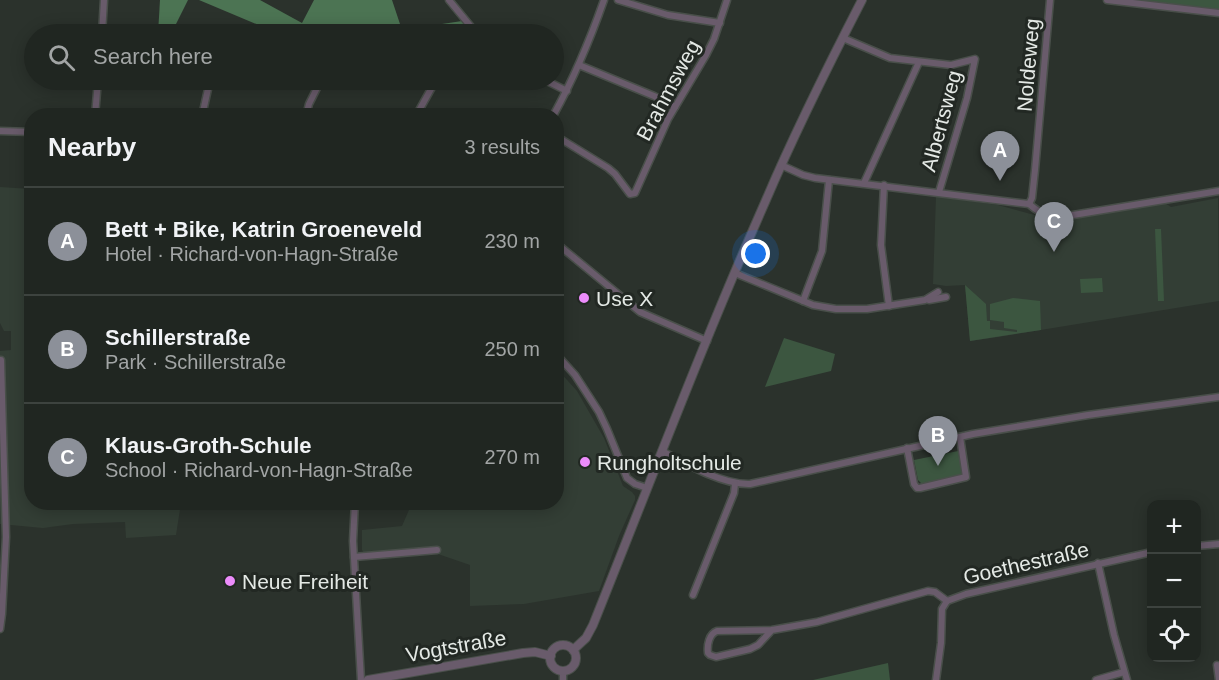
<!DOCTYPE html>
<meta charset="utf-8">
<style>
body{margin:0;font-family:Helvetica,sans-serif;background:#2d322e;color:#f1f3f6}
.controls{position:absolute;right:18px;bottom:18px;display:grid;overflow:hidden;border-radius:12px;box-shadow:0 3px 15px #0003}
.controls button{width:54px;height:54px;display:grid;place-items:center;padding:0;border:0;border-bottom:2px solid #3d433f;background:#202621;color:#f1f3f6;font:30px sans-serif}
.you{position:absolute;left:756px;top:254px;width:21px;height:21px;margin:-15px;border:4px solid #fff;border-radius:50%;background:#1a73e8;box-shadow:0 0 0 9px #1a73e833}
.badge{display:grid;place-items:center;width:39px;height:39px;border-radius:50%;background:#8c9099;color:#fff;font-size:20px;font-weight:700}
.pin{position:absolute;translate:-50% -50px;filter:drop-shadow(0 2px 3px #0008)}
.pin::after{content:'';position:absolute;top:32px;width:21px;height:18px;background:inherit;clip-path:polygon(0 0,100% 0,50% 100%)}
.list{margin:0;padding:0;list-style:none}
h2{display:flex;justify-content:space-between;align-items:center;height:78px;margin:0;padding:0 24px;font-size:26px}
h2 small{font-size:20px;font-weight:400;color:#a2a5a5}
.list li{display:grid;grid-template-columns:39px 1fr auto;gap:18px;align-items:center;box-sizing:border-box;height:108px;padding:0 24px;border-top:2px solid #3d433f}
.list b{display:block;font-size:22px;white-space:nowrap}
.list p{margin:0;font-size:20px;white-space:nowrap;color:#a2a5a5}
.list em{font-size:20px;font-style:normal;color:#a2a5a5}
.icon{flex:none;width:33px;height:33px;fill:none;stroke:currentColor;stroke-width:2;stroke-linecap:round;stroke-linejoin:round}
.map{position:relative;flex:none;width:1219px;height:680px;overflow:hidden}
.search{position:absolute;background:#202621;box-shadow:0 3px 15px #0003;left:24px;top:24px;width:540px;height:66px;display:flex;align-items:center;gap:15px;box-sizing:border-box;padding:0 21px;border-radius:33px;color:#a2a5a5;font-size:22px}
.panel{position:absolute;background:#202621;box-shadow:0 3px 15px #0003;left:24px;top:108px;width:540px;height:402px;border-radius:24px}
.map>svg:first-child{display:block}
.built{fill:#333e35}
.green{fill:#3c5640}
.forest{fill:#4c7453}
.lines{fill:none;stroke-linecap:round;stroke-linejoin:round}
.minor-casing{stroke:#494f4a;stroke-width:9}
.tertiary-casing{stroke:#494f4a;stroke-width:10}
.minor{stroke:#695b6b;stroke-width:6}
.tertiary{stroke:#695b6b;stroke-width:8}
.poi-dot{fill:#ec8cfb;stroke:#222823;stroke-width:2}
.labels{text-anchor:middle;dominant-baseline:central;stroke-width:6;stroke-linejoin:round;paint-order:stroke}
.street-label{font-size:21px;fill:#e4e9e5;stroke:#222823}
.poi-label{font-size:21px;fill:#e4e9e5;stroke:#222823;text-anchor:start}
</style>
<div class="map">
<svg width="1219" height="680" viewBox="0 0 1219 680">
<rect width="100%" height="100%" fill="#2b322c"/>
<!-- built -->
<g class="built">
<polygon points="0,187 31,189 32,502 181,503 176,535 126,538 125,522 73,524 43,528 0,524 0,351 11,350 11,331 4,331 0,323"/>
<polygon points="936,196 998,205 1053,220 1073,218 1165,203 1171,207 1218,198 1219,301 998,337 970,341 965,285 946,286 933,284"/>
<polygon points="558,370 577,391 604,438 623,486 632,492 635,496 635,500 619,536 599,591 524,604 470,606 470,565 438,554 437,546 364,553 362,550 362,530 402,526 412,503 426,503 430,505 444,507 461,502 556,502 556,375"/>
</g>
<!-- green -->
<g class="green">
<polygon points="1127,0 1219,0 1219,11"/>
<polygon points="1155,229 1161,229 1164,301 1158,301"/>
<polygon points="1102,278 1103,292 1081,293 1080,279"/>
<polygon points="965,285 986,304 987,321 990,321 990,329 1017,332 1017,330 1004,328 1004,322 990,320 990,304 1013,298 1040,301 1041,330 970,341"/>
<polygon points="784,338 835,354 831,371 765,387"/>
<polygon points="958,451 962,472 959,478 922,484 918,480 914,460"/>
<polygon points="888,663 890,680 813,680"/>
</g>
<!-- forest -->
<g class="forest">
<polygon points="160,0 188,0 171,34 158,34"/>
<polygon points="199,0 260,0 302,23 314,0 392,0 402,30 462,21 469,30 450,34 280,34"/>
</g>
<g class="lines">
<!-- minor casing -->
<g class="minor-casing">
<g id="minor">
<polyline points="449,0 477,34"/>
<polyline points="618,0 668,15 720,23"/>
<polyline points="1107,0 1219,13"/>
<polyline points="102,34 104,0"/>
<polyline points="843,38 890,58 951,65 975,59 967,98 939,192"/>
<polyline points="579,65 654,96 675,107"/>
<polyline points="545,80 567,91"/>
<polyline points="95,116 98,80"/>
<polyline points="202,116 210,80"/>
<polyline points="306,116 309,104 321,80"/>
<polyline points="416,116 436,80"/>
<path d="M553 116C574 78 590 40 604 0"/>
<polyline points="0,131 32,132"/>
<polyline points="556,136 608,168 615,174 630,194 635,193 668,119 706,55 714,39 727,0"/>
<path d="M781 165 803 175 815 178 1029 204C1044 217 1053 218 1073 215L1219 191"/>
<polyline points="864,183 919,62"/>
<polyline points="884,185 881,245 889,306"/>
<polyline points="1029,204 1032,198 1035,170 1050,0"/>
<polyline points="556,243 640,312 707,341"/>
<polyline points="735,273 813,305 836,309 867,309 925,300 938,292"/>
<polyline points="929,300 946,297"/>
<polyline points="803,301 822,251 829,180"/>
<polyline points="556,354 575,375 599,412 607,429 627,478 635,484 647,488"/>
<polyline points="0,360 1,360 6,537 2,614 0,629"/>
<polyline points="907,448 914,484 917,488 920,488 966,477 960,437"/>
<path d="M662 451C686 464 723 485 750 484L973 434 1088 415 1219 397"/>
<polyline points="355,502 353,541 361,680"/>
<polyline points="1196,546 1219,544"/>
<polyline points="354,557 437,550"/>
<polyline points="1098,563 1114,635 1127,680"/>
<polyline points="693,595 734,493 735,484"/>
<polyline points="947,601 966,594 1152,552"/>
<path d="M772 630 758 645 750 649 716 657 710 655 708 653C707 645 709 634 717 631L772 630 817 622 928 591 935 592 947 601"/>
<polyline points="1217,665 1219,680"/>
<polyline points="563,680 563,672"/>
<polyline points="936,680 941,643 942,609 947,601"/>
<polyline points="1096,680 1124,672"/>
</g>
</g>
<!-- tertiary casing -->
<g class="tertiary-casing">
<g id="tertiary">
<circle cx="563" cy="658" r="13"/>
<path d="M573 650 586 638 593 625C650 483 704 340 766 200 795 132 828 66 862 0"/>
<polyline points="368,680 523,653 535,652 551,656"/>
</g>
</g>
<!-- minor -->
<use href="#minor" class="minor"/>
<!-- tertiary -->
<use href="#tertiary" class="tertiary"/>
</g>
<!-- markers -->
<g class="poi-dot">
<circle cx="584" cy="298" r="6"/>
<circle cx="585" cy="462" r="6"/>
<circle cx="230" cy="581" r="6"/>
</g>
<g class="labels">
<!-- street labels -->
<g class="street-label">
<text transform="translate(1028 65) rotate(-85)">Noldeweg</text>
<text transform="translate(668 90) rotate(-62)">Brahmsweg</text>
<text transform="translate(941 121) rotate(-75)">Albertsweg</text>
<text transform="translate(1026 563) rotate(-13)">Goethestraße</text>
<text transform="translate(456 646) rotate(-10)">Vogtstraße</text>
</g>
<!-- poi labels -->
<g class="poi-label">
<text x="596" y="298">Use X</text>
<text x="597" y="462">Rungholtschule</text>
<text x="242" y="581">Neue Freiheit</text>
</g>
</g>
</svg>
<div class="controls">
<button>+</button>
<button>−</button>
<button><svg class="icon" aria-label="locate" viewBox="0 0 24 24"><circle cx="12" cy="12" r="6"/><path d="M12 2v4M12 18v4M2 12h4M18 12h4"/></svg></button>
</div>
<div class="you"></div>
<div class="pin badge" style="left:1000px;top:181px">A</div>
<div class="pin badge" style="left:938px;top:466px">B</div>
<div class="pin badge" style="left:1054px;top:252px">C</div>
<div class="search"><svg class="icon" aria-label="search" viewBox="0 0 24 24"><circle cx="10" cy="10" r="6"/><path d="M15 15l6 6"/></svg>Search here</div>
<section class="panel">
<h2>Nearby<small>3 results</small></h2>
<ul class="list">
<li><span class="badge">A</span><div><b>Bett + Bike, Katrin Groeneveld</b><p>Hotel · Richard-von-Hagn-Straße</p></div><em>230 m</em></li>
<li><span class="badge">B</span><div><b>Schillerstraße</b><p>Park · Schillerstraße</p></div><em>250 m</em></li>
<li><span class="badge">C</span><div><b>Klaus-Groth-Schule</b><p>School · Richard-von-Hagn-Straße</p></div><em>270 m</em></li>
</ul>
</section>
</div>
